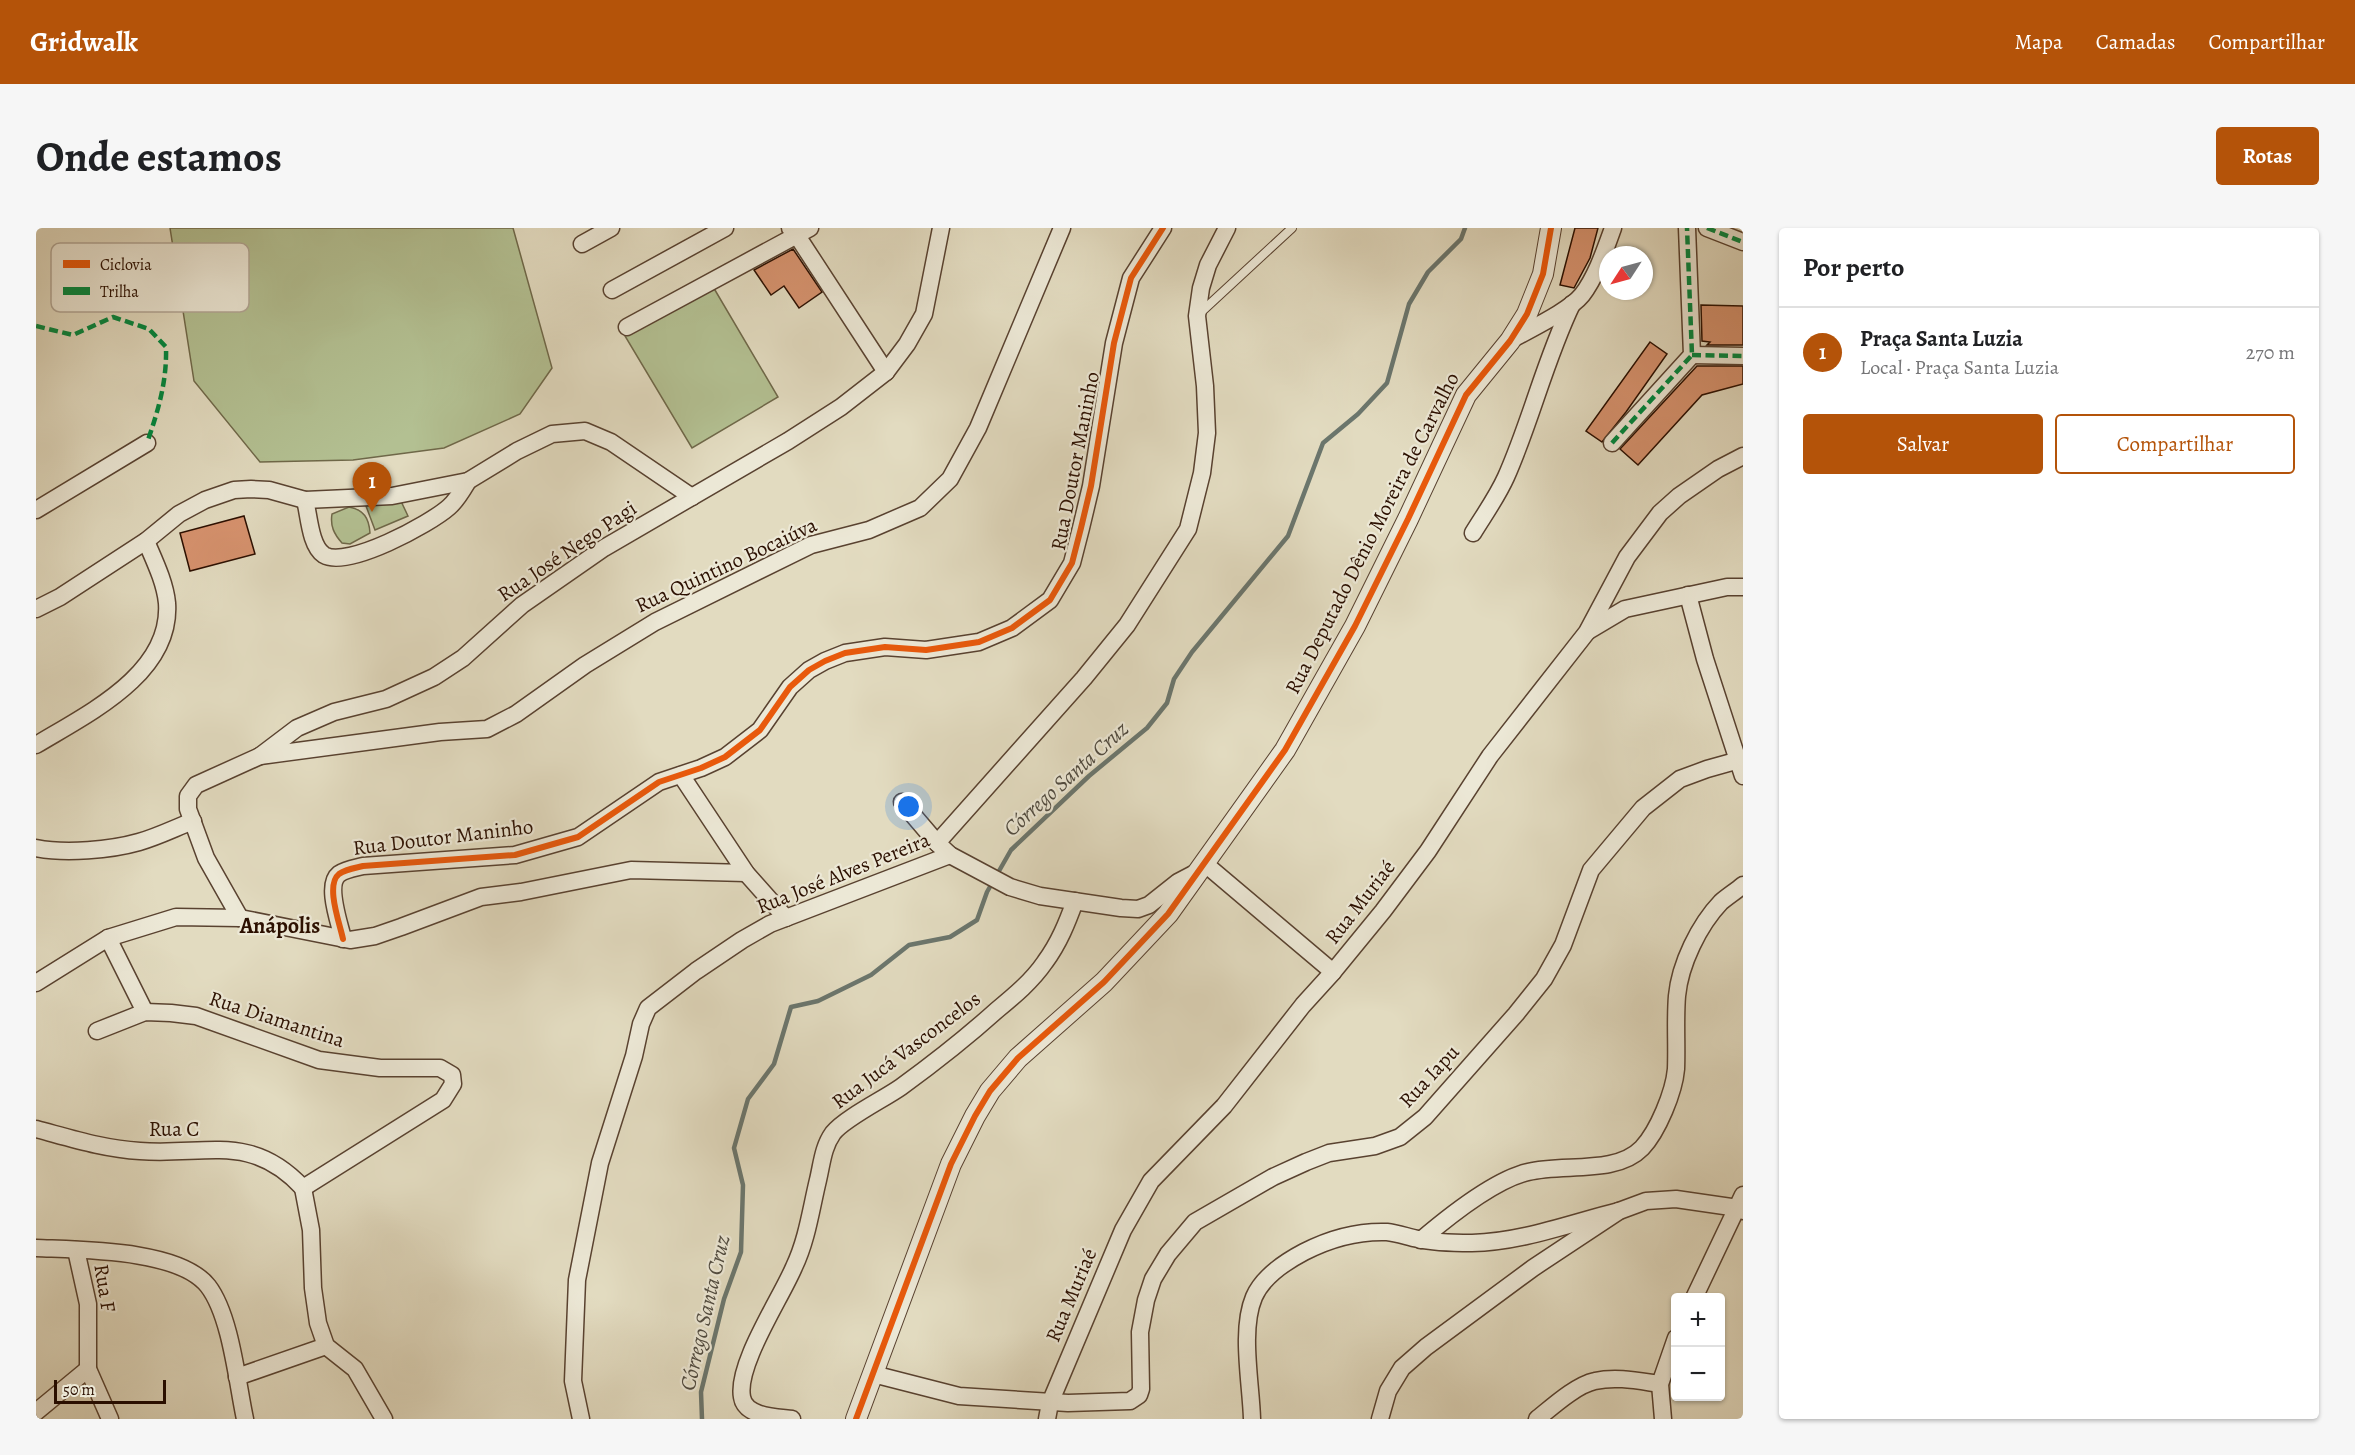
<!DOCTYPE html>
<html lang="pt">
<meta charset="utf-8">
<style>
body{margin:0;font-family:Alegreya,serif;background:#f6f6f6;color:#202124}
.controls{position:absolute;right:18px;bottom:18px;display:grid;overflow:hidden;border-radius:6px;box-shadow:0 2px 4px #0004}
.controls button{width:54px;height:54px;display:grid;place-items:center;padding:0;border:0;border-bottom:2px solid #e0e0e0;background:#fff;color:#202124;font:30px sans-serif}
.compass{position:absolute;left:1563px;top:18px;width:54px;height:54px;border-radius:50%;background:#fff;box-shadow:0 2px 4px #0004;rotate:234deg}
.scale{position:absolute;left:18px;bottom:15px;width:112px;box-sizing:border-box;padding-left:6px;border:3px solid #2b0f00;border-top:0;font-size:16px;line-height:21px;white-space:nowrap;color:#2b0f00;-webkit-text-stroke:4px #ece8d6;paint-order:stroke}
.you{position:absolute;left:873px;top:579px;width:21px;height:21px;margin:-15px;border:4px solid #fff;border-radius:50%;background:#1a73e8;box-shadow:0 0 0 9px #1a73e833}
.badge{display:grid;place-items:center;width:39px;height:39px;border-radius:50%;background:#b45309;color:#fff;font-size:20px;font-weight:700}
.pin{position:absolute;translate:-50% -50px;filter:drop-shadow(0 2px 3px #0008)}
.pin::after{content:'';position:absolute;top:32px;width:21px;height:18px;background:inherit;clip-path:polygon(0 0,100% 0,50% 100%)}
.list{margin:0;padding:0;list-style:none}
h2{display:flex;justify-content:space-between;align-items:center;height:78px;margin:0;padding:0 24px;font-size:26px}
h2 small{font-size:20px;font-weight:400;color:#757577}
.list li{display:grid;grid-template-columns:39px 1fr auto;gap:18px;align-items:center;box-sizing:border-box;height:90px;padding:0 24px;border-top:2px solid #e0e0e0}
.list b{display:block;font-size:22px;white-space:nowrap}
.list p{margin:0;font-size:20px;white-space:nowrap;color:#757577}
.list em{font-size:20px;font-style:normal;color:#757577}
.actions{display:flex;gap:12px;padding:18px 24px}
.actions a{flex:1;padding:14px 0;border:2px solid #b45309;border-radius:6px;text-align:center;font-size:21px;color:#b45309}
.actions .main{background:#b45309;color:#fff}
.map{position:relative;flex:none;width:1707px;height:1191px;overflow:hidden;border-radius:6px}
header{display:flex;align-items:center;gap:36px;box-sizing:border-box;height:84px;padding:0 30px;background:#b45309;color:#fff}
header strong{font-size:28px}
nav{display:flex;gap:33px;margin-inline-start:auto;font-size:21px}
.intro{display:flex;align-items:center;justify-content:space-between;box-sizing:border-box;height:144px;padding:0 36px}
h1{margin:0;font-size:42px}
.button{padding:15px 27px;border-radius:6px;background:#b45309;color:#fff;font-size:21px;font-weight:700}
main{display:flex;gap:36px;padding:0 36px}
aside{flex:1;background:#fff;border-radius:6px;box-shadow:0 2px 4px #0004}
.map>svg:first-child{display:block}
.green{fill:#b3c092;stroke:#6f6849;stroke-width:1.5}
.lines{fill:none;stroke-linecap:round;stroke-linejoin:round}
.stream{stroke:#6b766d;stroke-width:4.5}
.building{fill:#d6926e;stroke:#2b0f00;stroke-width:1.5}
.service-casing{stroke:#594230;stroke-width:10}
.minor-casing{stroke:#594230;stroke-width:19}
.tertiary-casing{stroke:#594230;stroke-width:22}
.service{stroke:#ece8d6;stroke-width:8}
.minor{stroke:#ece8d6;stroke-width:16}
.tertiary{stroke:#ece8d6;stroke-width:20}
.quiet{stroke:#00873e;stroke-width:4.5;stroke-dasharray:9 4.5;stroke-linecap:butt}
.cycleway-casing{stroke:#ece8d6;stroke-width:10}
.cycleway{stroke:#e8590c;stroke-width:6}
.labels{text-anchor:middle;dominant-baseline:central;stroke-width:4.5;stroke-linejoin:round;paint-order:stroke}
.street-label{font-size:21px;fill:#2b0f00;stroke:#ece8d6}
.water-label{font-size:22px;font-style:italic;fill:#504b40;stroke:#ece8d6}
.neighbourhood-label{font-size:22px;font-weight:bold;fill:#2b0f00;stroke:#ece8d6}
.key{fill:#ece8d6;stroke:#b2a796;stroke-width:1.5}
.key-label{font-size:16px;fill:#2b0f00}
</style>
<header>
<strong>Gridwalk</strong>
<nav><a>Mapa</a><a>Camadas</a><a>Compartilhar</a></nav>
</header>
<div class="intro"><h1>Onde estamos</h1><a class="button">Rotas</a></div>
<main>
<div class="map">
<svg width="1707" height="1191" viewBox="0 0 1707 1191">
<rect width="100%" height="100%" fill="#e2dbc0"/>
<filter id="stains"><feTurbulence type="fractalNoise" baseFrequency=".00333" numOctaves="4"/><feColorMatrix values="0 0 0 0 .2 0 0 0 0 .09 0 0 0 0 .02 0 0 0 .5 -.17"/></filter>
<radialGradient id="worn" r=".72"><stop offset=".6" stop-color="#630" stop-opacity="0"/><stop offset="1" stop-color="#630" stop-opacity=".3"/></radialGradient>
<!-- green -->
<g class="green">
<polygon points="134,0 477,0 516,140 484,186 408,220 317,232 224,234 158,153"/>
<polygon points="676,57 742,169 656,220 589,108"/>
<polygon points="363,269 372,288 339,302 330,278"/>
<path d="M313 279C328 282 333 290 334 305L314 316 306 315C298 306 294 298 296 286Z"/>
</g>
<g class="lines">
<!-- stream -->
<polyline class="stream" points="666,1191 665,1164 688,1071 705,1024 707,957 698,920 712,871 738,836 755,779 782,773 835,747 873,717 914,709 941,692 951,664 975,622 1053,548 1111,500 1131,475 1138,451 1156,424 1252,308 1287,215 1322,186 1351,155 1373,76 1392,44 1425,11 1429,0"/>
</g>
<!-- building -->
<g class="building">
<polygon points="1539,0 1562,0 1554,30 1538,60 1524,57"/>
<polygon points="757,21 786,64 763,80 748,58 735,67 718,42"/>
<polygon points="1665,77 1707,78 1707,117 1671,117 1674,114 1666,113"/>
<polygon points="1614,114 1631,126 1590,184 1566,214 1550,203"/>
<polygon points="1661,138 1707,138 1707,156 1666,167 1602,237 1584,221"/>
<polygon points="208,288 219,326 154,343 144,305"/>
</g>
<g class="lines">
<!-- service casing -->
<g class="service-casing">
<polyline id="service" points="1163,86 1256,0"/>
</g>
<!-- minor casing -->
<g class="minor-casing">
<g id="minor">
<polyline points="754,0 760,6 850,144"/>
<polyline points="1671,0 1707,14"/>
<polyline points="546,16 575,0"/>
<polyline points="576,62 689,0"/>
<polyline points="591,99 774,0"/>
<path d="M1475 112C1494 101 1533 83 1546 67 1560 49 1569 22 1577 0"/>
<polyline points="1656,127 1707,128"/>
<polyline points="1576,215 1656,127 1651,0"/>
<path d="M269 272C273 287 274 318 288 327 311 341 394 296 413 279 421 272 426 263 432 253"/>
<polyline points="0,282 111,215"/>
<path d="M1437 305C1448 287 1461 269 1470 249 1495 193 1509 132 1536 76"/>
<polyline points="1652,367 1669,431 1707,548"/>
<polyline points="0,381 24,369 110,313 143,286 169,272 198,262 215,261 233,262 269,272 356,268 432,253 481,223 516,206 549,203 575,214 656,269"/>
<polyline points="1552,403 1589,381 1691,359 1707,359"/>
<path d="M0 517C51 486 136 446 131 375 129 354 118 332 110 313"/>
<polyline points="224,528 404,504 451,501 480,486 549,437 619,394 775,317 833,302 884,280 914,251 942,200 1026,0"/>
<polyline points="645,547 710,645 750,690"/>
<polyline points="866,574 901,615"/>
<path d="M0 620C29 626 75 622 103 614 121 609 139 600 157 593"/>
<polyline points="1168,635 1297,744"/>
<polyline points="1163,643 1142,654 1113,677 1102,681 1085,680 1004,668 974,659 914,627 901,615 1048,450 1091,397 1152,301 1166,245 1171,205 1169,158 1161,88 1165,60 1172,37 1191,0"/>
<polyline points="204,690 170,630 152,581 152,568 160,557 224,528 261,500 298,484 350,471 398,449 427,430 486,377 568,320 752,213 805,179 850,144 871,116 888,86 905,0"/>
<polyline points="72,710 109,784"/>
<path d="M307 711C304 696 289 657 303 646 310 641 319 640 327 638L479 627 542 609 623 554 665 540 689 529 724 502 754 459 773 442 789 433 809 425 849 419 890 422 943 414 976 400 1014 372 1036 335 1045 300 1055 258 1078 115 1095 50 1127 0"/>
<polyline points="0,755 72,710 140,689 204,690 314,712 339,708 365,699 445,669 485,664 595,642 710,645"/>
<polyline points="61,803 109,784 135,785 160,788 283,832 344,840 404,840 416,847 417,856 407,872 267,960"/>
<path d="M0 901C34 910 68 921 104 923 170 928 215 904 267 960"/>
<polyline points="267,960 275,1002 277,1060 282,1095 290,1118 319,1141 348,1191"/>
<path d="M1385 1012C1412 989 1458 952 1492 944 1527 935 1580 947 1606 920 1622 903 1638 864 1640 841 1641 817 1639 792 1641 768 1644 736 1663 697 1685 674 1692 668 1700 663 1707 657"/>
<path d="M0 1020C44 1022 143 1021 172 1058 195 1088 201 1154 209 1191"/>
<polyline points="40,1022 52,1076 52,1141 74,1191"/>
<polyline points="1658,1070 1707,967"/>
<polyline points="837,1146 923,1168 1032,1175 1094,1173 1103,1167 1105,1161 1104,1104 1110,1072 1117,1051 1132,1026 1159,994 1237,949 1270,934 1293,925 1339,918 1364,909 1389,889 1480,786 1508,751 1527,717 1555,642 1607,580 1644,551 1671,541 1707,531"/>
<polyline points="201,1149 290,1118"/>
<polyline points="0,1184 52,1141"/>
<polyline points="545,1191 537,1153 541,1052 564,935 598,828 605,796 612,780 660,743 706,712 734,696 914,627"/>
<path d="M756 1191C741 1189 709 1189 706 1169 700 1137 745 1070 758 1039 771 1012 775 981 782 952 786 935 787 919 797 905 809 890 848 871 865 859 898 835 931 809 961 782 978 768 996 753 1009 734 1023 715 1031 695 1039 673"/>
<polyline points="1011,1191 1014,1175 1087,1002 1115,953 1188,878 1267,777 1297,744 1347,683 1392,623 1454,528 1551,404 1591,329 1624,285 1643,268 1682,241 1707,228"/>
<path d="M1216 1191C1215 1155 1204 1102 1218 1069 1227 1048 1249 1034 1268 1024 1293 1011 1322 1003 1351 1004 1361 1005 1372 1009 1382 1011 1399 1015 1419 1015 1436 1015 1486 1014 1535 995 1583 983"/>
<polyline points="1344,1191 1352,1163 1366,1140 1390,1119 1497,1040 1583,983 1610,973 1640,971 1702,980 1707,983"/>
<path d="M1501 1191C1516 1179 1540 1157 1559 1153 1580 1148 1603 1153 1624 1156"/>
<polyline points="1627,1191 1624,1156 1640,1110"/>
</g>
</g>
<!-- tertiary casing -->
<g class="tertiary-casing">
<polyline id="tertiary" points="820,1191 915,936 939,888 954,863 982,830 1068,754 1132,686 1249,522 1319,398 1372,291 1430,167 1474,113 1491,86 1507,46 1515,0"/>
</g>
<!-- service -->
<use href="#service" class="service"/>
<!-- minor -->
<use href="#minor" class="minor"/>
<!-- tertiary -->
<use href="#tertiary" class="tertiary"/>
<!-- quiet -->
<g class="quiet">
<polyline points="1671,0 1707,14"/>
<path d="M0 98 37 107 77 89 113 101 130 119C131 154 122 183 111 215"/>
<polyline points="1656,127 1707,128"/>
<polyline points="1576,215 1656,127 1651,0"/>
</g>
<!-- cycleway casing -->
<g class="cycleway-casing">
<g id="cycleway">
<path d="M307 711C304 696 289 657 303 646 310 641 319 640 327 638L479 627 542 609 623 554 665 540 689 529 724 502 754 459 773 442 789 433 809 425 849 419 890 422 943 414 976 400 1014 372 1036 335 1045 300 1055 258 1078 115 1095 50 1127 0"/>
<polyline points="820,1191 915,936 939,888 954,863 982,830 1068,754 1132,686 1249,522 1319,398 1372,291 1430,167 1474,113 1491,86 1507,46 1515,0"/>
</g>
</g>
<!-- cycleway -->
<use href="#cycleway" class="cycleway"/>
</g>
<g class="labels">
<!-- street labels -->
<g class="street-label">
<text transform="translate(1039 233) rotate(-79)">Rua Doutor Maninho</text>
<text transform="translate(1336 305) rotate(-63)">Rua Deputado Dênio Moreira de Carvalho</text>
<text transform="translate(531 323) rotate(-34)">Rua José Nego Pagi</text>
<text transform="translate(690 337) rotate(-25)">Rua Quintino Bocaiúva</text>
<text transform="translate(407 609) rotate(-7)">Rua Doutor Maninho</text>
<text transform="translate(807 645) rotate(-22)">Rua José Alves Pereira</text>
<text transform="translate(1324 674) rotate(-52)">Rua Muriaé</text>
<text transform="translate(241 791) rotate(18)">Rua Diamantina</text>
<text transform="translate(870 822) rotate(-37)">Rua Jucá Vasconcelos</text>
<text transform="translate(1393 848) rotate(-47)">Rua Iapu</text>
<text x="138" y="901">Rua C</text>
<text transform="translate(69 1060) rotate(81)">Rua F</text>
<text transform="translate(1035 1067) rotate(-67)">Rua Muriaé</text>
</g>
<!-- water labels -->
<g class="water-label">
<text transform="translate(1030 551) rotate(-42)">Córrego Santa Cruz</text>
<text transform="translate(669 1085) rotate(-77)">Córrego Santa Cruz</text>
</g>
<!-- neighbourhood labels -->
<g class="neighbourhood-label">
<text x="244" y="698">Anápolis</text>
</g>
</g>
<!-- legend -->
<rect x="15" y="15" width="198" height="69" rx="9" class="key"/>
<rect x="27" y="32" width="27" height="8" fill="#e8590c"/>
<rect x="27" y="59" width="27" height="8" fill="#00873e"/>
<g class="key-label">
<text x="64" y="42">Ciclovia</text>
<text x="64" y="69">Trilha</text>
</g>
<rect width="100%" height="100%" filter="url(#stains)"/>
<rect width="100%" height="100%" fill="url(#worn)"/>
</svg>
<div class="controls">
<button>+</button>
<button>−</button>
</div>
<svg class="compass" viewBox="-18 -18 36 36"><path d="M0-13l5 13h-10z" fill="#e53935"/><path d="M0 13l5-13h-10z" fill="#757577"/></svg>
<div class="scale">50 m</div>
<div class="you"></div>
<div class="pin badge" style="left:336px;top:284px">1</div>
</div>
<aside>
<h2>Por perto<small></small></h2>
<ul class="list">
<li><span class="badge">1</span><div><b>Praça Santa Luzia</b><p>Local · Praça Santa Luzia</p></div><em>270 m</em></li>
</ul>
<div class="actions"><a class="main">Salvar</a><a>Compartilhar</a></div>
</aside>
</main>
